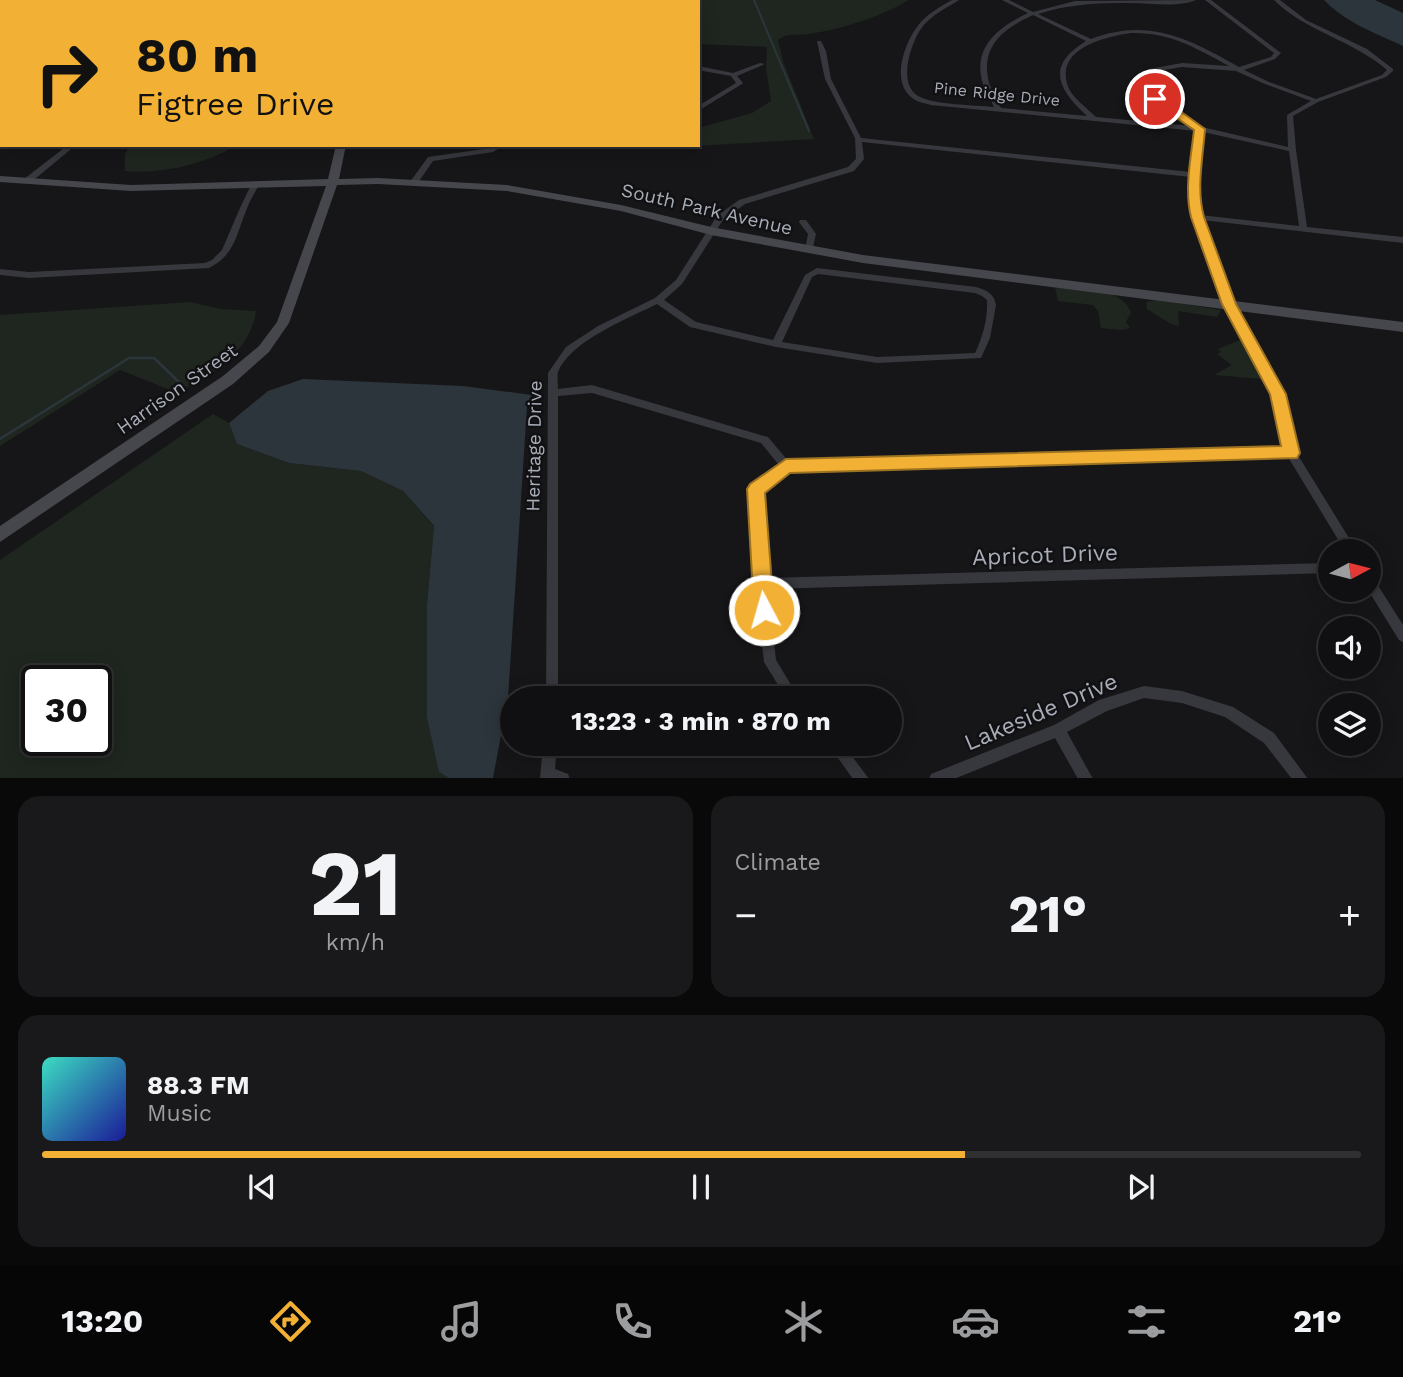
<!DOCTYPE html>
<meta charset="utf-8">
<style>
body{margin:0;font-family:"Work Sans",sans-serif;background:#19191b;color:#f1f3f6;height:100vh;display:flex;flex-direction:column;font-size:26px;white-space:nowrap}
*{box-sizing:border-box;margin:0}
p{font-size:23px;color:#9c9d9f}
.icon{flex:none;width:38px;height:38px;fill:none;stroke:currentColor;stroke-width:2;stroke-linecap:round;stroke-linejoin:round}
.map{position:relative;height:778px;overflow:hidden}
.sheet{display:flex;flex-direction:column;gap:18px;padding:18px;background:#09090a;flex:1}
.sheet>*{flex:none}
.banner{position:absolute;left:0px;top:0px;width:700px;height:147px;box-shadow:0 4px 18px #0003,0 0 0 2px #303032;background:#f2b134;color:#111;overflow:hidden}
.needle{width:46px;rotate:83deg}
.tools{position:absolute;left:1318px;top:539px;display:grid;gap:14px}
.tools a{display:grid;place-items:center;width:63px;height:63px;border-radius:50%;background:#101012;box-shadow:0 4px 18px #0003,0 0 0 2px #303032;font-size:35px}
.speed{position:absolute;left:21px;top:665px;display:flex;gap:14px;font-size:35px;font-weight:700;text-align:center}
.speed>*{display:grid;place-content:center;width:91px;height:91px;border-radius:50%;background:#101012;box-shadow:0 4px 18px #0003,0 0 0 2px #303032;line-height:1}
.speed .limit{border:4px solid #111;border-radius:10px;background:#fff;color:#111}
.pin{position:absolute;display:grid;place-items:center;width:60px;height:60px;color:#fff;margin:-30px;border:4px solid #fff;border-radius:50%;box-shadow:0 2px 7px #0007}
.me{position:absolute;width:77px;margin:-38px;rotate:354deg;stroke-linejoin:round;filter:drop-shadow(0 0 5px #0008)}
.turn{display:flex;align-items:center;gap:24px;height:147px;padding:0 21px;font-size:32px}
.turn .icon{width:91px;height:91px;stroke-width:2.5}
.turn b{display:block;font-size:49px;line-height:60px}
.big{font-size:52px;font-weight:700;line-height:1.1}
.sheet .card{flex:1;display:flex;flex-direction:column;justify-content:center;gap:10px;min-width:0;padding:0 24px;border-radius:21px;background:#19191b}
.sheet .dial{align-items:center;gap:0}
.dial b{font-size:91px;line-height:1}
.song{display:flex;align-items:center;gap:21px}
.cover{width:84px;height:84px;border-radius:10px;background:linear-gradient(135deg,hsl(170 70% 55%),hsl(240 70% 35%))}
.played{height:7px;border-radius:4px;background:linear-gradient(90deg,#f2b134 70%,#303032 70%)}
.keys{display:flex;justify-content:space-around;direction:ltr}
.heat{display:flex;justify-content:space-between;align-items:center;font-size:38px;direction:ltr}
.sheet .tiles{flex:1;display:grid;gap:18px;grid-template-columns:1fr 1fr}
.card:last-child{grid-column:span 2}
.trip{position:absolute;left:500px;top:686px;width:402px;height:70px;border-radius:35px;background:#101012;box-shadow:0 4px 18px #0003,0 0 0 2px #303032;font-weight:700;line-height:70px;text-align:center}
.tab-bar{display:flex;height:112px;justify-content:space-around;align-items:center;background:#060607;color:#9c9d9f}
.tab-bar .icon{width:49px;height:49px}
.tab-bar .current{color:#f2b134}
.tab-bar b{font-size:32px;color:#f1f3f6}
.map>svg:first-child{display:block}
.green{fill:#1e261f;fill-rule:evenodd}
.water{fill:#2c353c}
.lines{fill:none;stroke-linecap:round;stroke-linejoin:round}
.stream-far1{stroke:#2c353c;stroke-width:2}
.stream{stroke:#2c353c;stroke-width:2.5}
.street{fill:#37383d;fill-rule:evenodd}
.secondary{fill:#45474d;fill-rule:evenodd}
.route{fill:#f2b134;stroke:#9d7322;stroke-width:2}
.labels{text-anchor:middle;dominant-baseline:central;stroke-width:5;stroke-linejoin:round;paint-order:stroke}
.far-street-label{font-size:16px;fill:#a8adb8;stroke:#111113}
.street-label{font-size:19px;fill:#a8adb8;stroke:#111113}
.near-street-label{font-size:23px;fill:#a8adb8;stroke:#111113}
</style>
<div class="map">
<svg width="1403" height="779" viewBox="0 0 1403 779">
<rect width="100%" height="100%" fill="#161618"/>
<g class="green">
<path d="M379,0H909C880,17 843,29 809,34C797,36 788,32 778,40L783,61L814,139L677,147L698,145V128L752,113L771,101L766,68L767,47L698,44V2Z"/>
<path d="M130,145H237C203,165 164,174 125,171V154Z"/>
<path d="M1055,287C1079,290 1120,286 1131,312L1126,322L1130,328L1122,330L1101,328L1098,311L1093,305L1058,301Z"/>
<polygon points="1157,300 1221,310 1217,317 1178,311 1179,326 1171,324 1147,309 1146,302"/>
<path d="M190,302L221,309L256,311C251,351 209,379 175,392L120,370L0,446V315Z"/>
<polygon points="1240,340 1262,379 1214,375 1232,365 1217,354 1221,352 1218,349"/>
<path d="M213,414L229,423L237,444L289,463L361,471L403,491L434,527L427,604L439,772L449,778H0V560ZM37,681H96V740H37Z"/>
</g>
<g class="water">
<path d="M1324,0H1375L1403,13V46C1375,33 1345,22 1324,0Z"/>
<polygon points="303,379 463,386 532,395 527,407 508,698 493,778 449,778 439,772 427,717 427,604 434,526 403,491 361,471 289,463 237,444 229,423 268,391"/>
</g>
<g class="lines">
<polyline class="stream-far1" points="754,0 809,131"/>
<polyline class="stream" points="0,439 129,358 154,358 183,386"/>
<g class="street">
<path d="M952,0H959C947,8 933,14 923,26C911,41 897,84 918,96C934,105 975,105 994,107C991,100 987,94 984,87C970,49 998,27 1028,13L1002,0H1009L1033,12L1075,1L1196,0C1177,8 1151,3 1130,3C1098,3 1068,4 1038,14L1091,39C1149,17 1189,39 1239,67L1271,57L1274,53L1205,0H1211L1281,53L1275,59L1244,70L1269,82L1316,99L1382,75L1387,70C1353,40 1306,32 1274,0H1280L1306,20L1367,49L1393,69V71L1386,77L1318,102L1293,116L1296,150L1307,227L1403,237V243L1202,220L1233,304L1283,394L1296,452L1357,551H1345L1288,457L788,470L761,491L767,578L1330,563V573L768,589L776,660L799,698H786L764,662L755,584L751,489L752,486L779,465L761,443L592,393L558,396V698H546L548,373L566,347L598,326L655,298L676,280L717,216L739,200L848,167L856,159L855,138L825,79L817,41H821L826,51L831,79L861,138L1191,172L1196,131L931,105C924,103 916,102 911,97C890,80 906,38 921,22C929,13 941,6 952,0ZM1033,15L1086,41C1045,66 1058,89 1087,116L1001,108C997,100 992,91 989,83C980,46 1003,29 1033,15ZM1131,33C1170,32 1196,48 1229,66L1182,63L1149,69L1140,78L1141,88L1192,126L1096,117C1087,108 1075,100 1069,89C1052,49 1104,37 1131,33ZM1182,67L1236,71L1265,84L1311,101L1287,115L1288,147L1202,127L1146,86V78L1153,72ZM1203,132L1289,151L1299,226L1200,215L1198,184ZM862,142L1191,177L1190,195L1193,217L1225,304L1273,394L1285,449L789,462L768,437L764,436L592,385L558,389C558,384 557,377 558,372C570,341 629,318 657,304L690,327L776,347L877,363L981,358L990,338L996,305C994,293 986,290 976,287L817,268L805,275L773,340L696,322L664,300L682,284L723,220L745,204L854,171L864,159ZM818,274L975,293L982,296L987,300C988,317 983,336 976,351L975,353L877,357L782,342L812,277Z"/>
<polygon points="2,30 2,35 0,36 0,31"/>
<polygon points="760,63 765,64 737,76 743,83 742,84 698,111 698,106 736,83 731,76 698,70 698,66 733,73"/>
<rect x="0" y="117" width="2" height="6"/>
<rect x="0" y="129" width="2" height="4"/>
<polygon points="68,145 76,145 30,183 24,183 24,179"/>
<polygon points="496,145 504,145 493,152 433,161 417,184 411,184 410,182 428,157 491,148"/>
<path d="M252,183H255L259,185C254,194 249,202 246,211C236,235 235,255 209,268L29,278L0,275V269L29,272L205,263L212,260L222,250L240,208Z"/>
<polygon points="800,220 806,220 816,234 812,252 809,253 805,250 808,234 799,222"/>
<polygon points="1368,575 1372,576 1403,625 1403,642 1399,640 1368,590"/>
<polygon points="1144,686 1182,691 1233,707 1274,733 1308,779 1292,779 1264,743 1225,717 1182,703 1144,698 1107,711 1067,732 1093,779 1078,779 1055,738 954,779 929,779 931,774 1054,725 1099,700"/>
<polygon points="543,744 557,744 555,769 568,774 570,779 540,779"/>
<polygon points="828,744 843,744 869,779 853,779"/>
</g>
<g class="secondary">
<polygon points="359,0 369,0 371,2 360,2"/>
<polygon points="336,145 346,145 339,179 378,178 507,185 621,205 711,227 863,255 1403,322 1403,332 863,263 711,235 621,211 507,191 378,184 337,185 289,323 269,352 233,384 0,542 0,526 223,376 259,346 277,322 326,186 131,191 0,182 0,176 131,185 328,179"/>
</g>
</g>
<path class="route" d="M1152,96H1159L1205,129C1203,157 1196,189 1204,217L1236,304L1286,394L1300,453L1297,458L790,473L765,493L774,610L771,617L764,619L757,617L754,610L747,489L750,484L786,459L1281,446L1270,394L1222,304L1191,217C1184,189 1191,158 1194,130L1152,101Z"/>
<g class="labels">
<g class="far-street-label">
<text transform="translate(997 94) rotate(6)">Pine Ridge Drive</text>
</g>
<g class="street-label">
<text transform="translate(707 209) rotate(13)">South Park Avenue</text>
<text transform="translate(177 389) rotate(-35)">Harrison Street</text>
<text transform="translate(534 446) rotate(-89)">Heritage Drive</text>
</g>
<g class="near-street-label">
<text transform="translate(1045 555) rotate(-2)">Apricot Drive</text>
<text transform="translate(1041 712) rotate(-23)">Lakeside Drive</text>
</g>
</g>
</svg>
<div class="tools">
<a><svg class="needle" viewBox="-14 -14 28 28"><path d="M0-13l5 13h-10z" fill="#e53935"/><path d="M0 13l5-13h-10z" fill="#9c9d9f"/></svg></a>
<a><svg class="icon" aria-label="sound" viewBox="0 0 24 24"><path d="M4 9h4l5-4v14l-5-4H4zM17 9q2 3 0 6"/></svg></a>
<a><svg class="icon" aria-label="layers" viewBox="0 0 24 24"><path d="M12 4l9 5-9 5-9-5zM3 14l9 5 9-5"/></svg></a>
</div>
<div class="speed"><div class="limit">30</div></div>
<div class="pin" style="left:1155px;top:99px;background:#d93025"><svg class="icon" aria-label="arrive" viewBox="0 0 24 24"><path d="M6 21V4h12l-3 4 3 4H6"/></svg></div>
<svg class="me" style="left:764px;top:610px" viewBox="-20 -20 40 40"><circle r="17" fill="#f2b134" stroke="#fff" stroke-width="3"/><path d="M0-11L8 9 0 5-8 9z" fill="#fff"/></svg>
<div class="trip">13:23 · 3 min · 870 m</div>
<div class="banner">
<div class="turn"><svg class="icon" aria-label="right" viewBox="0 0 24 24"><path d="M7 20v-9h11M14 6l5 5-5 5"/></svg><div><b>80 m</b>Figtree Drive</div></div>
</div>
</div>
<section class="sheet">
<div class="tiles">
<div class="card dial"><b>21</b><p>km/h</p></div>
<div class="card"><p>Climate</p>
<div class="heat"><a>−</a><b class="big">21°</b><a>+</a></div>
</div>
<div class="card">
<div class="song"><i class="cover"></i><div><b>88.3 FM</b><p>Music</p></div></div>
<div class="played"></div>
<div class="keys"><svg class="icon" aria-label="previous" viewBox="0 0 24 24"><path d="M18 5L8 12l10 7zM5 5v14"/></svg><svg class="icon" aria-label="pause" viewBox="0 0 24 24"><path d="M8 5v14M16 5v14"/></svg><svg class="icon" aria-label="next" viewBox="0 0 24 24"><path d="M6 5l10 7-10 7zM19 5v14"/></svg></div>
</div>
</div>
</section>
<nav class="tab-bar">
<b>13:20</b>
<svg class="icon current" aria-label="directions" viewBox="0 0 24 24"><path d="M12 3l9 9-9 9-9-9zM9 14v-3h6M13 9l2 2-2 2"/></svg>
<svg class="icon" aria-label="music" viewBox="0 0 24 24"><path d="M9 18V5l10-2v13"/><circle cx="6" cy="18" r="3"/><circle cx="16" cy="16" r="3"/></svg>
<svg class="icon" aria-label="phone" viewBox="0 0 24 24"><path d="M5 4h4l2 5-3 2q2 4 5 5l2-3 5 2v4C11 20 4 13 5 4z"/></svg>
<svg class="icon" aria-label="climate" viewBox="0 0 24 24"><path d="M12 3v18M4 7l16 10M4 17L20 7"/></svg>
<svg class="icon" aria-label="car" viewBox="0 0 24 24"><path d="M5 17H2v-5l4-1 3-4h7l3 4 3 1v5h-3M9 17h6M6 11h13"/><circle cx="7" cy="17" r="2"/><circle cx="17" cy="17" r="2"/></svg>
<svg class="icon" aria-label="filters" viewBox="0 0 24 24"><path d="M4 7h16M4 17h16"/><circle cx="9" cy="7" r="2"/><circle cx="15" cy="17" r="2"/></svg>
<b>21°</b>
</nav>
